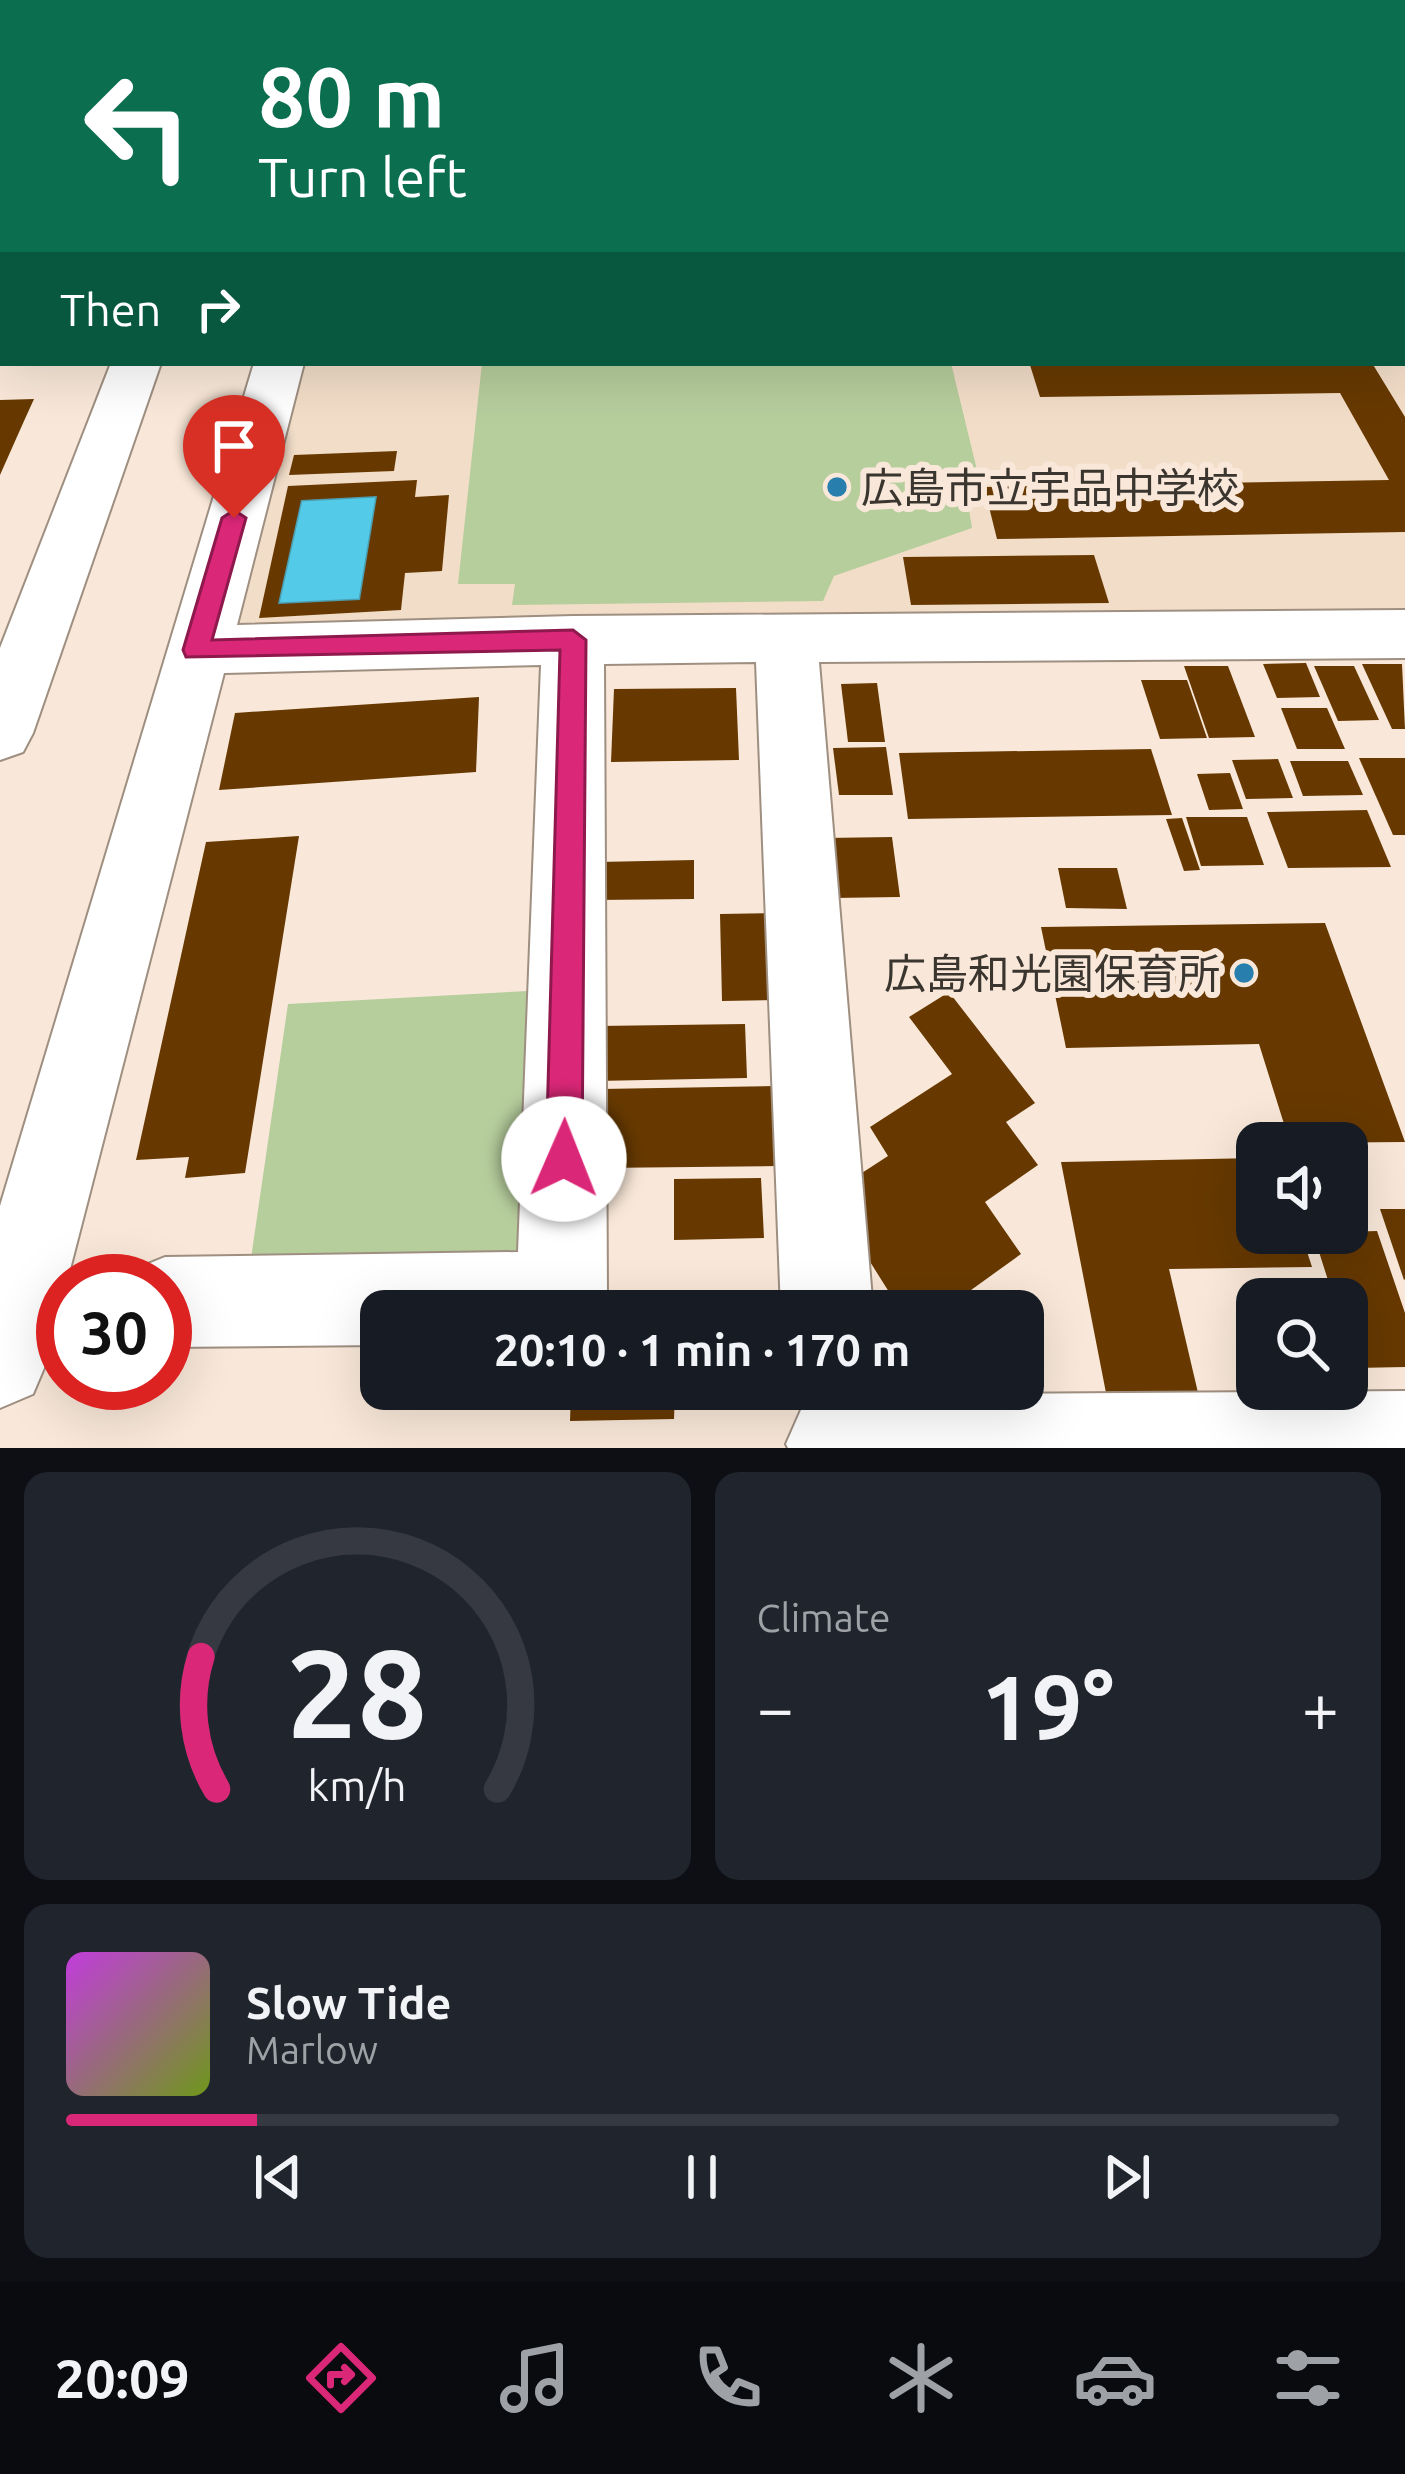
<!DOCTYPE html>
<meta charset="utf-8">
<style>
body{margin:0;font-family:Ubuntu,"Noto Sans JP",sans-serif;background:#20242c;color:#f1f3f6;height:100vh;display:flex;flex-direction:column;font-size:45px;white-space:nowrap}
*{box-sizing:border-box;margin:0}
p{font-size:39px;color:#9ea1a6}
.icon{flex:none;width:66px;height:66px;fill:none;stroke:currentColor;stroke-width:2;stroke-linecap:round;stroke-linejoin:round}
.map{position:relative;height:1448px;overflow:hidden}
.panel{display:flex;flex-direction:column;gap:24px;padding:24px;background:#0d0f14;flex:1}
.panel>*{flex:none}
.guide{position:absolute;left:0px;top:0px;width:1407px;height:366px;box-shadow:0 12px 48px #0002;background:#0b6e4f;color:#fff;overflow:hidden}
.controls{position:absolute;left:1236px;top:1122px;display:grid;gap:24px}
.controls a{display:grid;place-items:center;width:132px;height:132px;border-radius:24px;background:#171b24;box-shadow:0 12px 48px #0002;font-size:60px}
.speed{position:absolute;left:36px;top:1254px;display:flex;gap:24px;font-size:60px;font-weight:700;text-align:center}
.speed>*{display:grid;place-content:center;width:156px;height:156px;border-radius:50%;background:#171b24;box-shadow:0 12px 48px #0002;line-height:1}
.speed .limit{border:18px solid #d22;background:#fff;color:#111}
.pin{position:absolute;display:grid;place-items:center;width:102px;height:102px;color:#fff;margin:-123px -51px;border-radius:50% 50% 50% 0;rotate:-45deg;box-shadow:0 0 12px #0007}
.pin .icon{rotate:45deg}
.me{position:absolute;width:132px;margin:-66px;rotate:1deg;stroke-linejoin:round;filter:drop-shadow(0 0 9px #0008)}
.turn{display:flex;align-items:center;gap:42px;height:252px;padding:0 60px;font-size:54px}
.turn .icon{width:156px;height:156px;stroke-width:2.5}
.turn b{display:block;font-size:84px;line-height:102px}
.then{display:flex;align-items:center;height:114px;padding:0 60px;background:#0003;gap:24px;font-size:45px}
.big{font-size:90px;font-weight:700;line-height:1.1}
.panel .tile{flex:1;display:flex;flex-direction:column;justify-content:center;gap:18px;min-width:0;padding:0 42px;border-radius:24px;background:#20242c}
.panel .dial{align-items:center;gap:0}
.dial svg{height:312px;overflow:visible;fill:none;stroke:#363941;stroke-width:7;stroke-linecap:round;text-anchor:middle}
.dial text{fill:#f1f3f6;stroke:none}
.song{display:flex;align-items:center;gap:36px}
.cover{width:144px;height:144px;border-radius:18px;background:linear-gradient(135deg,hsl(290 70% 55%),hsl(80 70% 35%))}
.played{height:12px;border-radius:6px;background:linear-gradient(90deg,#db2777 15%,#363941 15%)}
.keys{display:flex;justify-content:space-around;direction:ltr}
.heat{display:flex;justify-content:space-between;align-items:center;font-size:66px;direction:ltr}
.panel .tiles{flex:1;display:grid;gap:24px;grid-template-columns:1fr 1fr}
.tile:last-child{grid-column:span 2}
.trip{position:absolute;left:360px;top:1290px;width:684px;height:120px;border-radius:24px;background:#171b24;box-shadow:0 12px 48px #0002;font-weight:700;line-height:120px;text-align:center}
.dock{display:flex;height:192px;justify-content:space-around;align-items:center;background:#090b0e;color:#9ea1a6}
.dock .icon{width:84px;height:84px}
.dock .on{color:#db2777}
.dock b{font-size:54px;color:#f1f3f6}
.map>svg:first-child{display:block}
.built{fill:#f2ddc8}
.green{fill:#b6cd9c}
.water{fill:#53cae7;stroke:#4c9db0;stroke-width:3}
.building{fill:#673900;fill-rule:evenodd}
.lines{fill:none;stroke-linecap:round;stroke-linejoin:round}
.minor-casing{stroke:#9e8f81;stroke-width:4}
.minor{fill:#fff;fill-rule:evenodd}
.minor-bridge-casing{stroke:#9e8f81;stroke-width:42;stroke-linecap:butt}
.minor-bridge{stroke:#fff;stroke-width:39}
.route{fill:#db2777;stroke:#8e194d;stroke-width:3}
.poi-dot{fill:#287fae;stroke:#f9e8d9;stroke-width:4.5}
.labels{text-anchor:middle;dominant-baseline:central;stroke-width:12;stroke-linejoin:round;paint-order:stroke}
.poi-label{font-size:42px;fill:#3b352f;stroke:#f9e8d9;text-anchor:start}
</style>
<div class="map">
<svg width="1405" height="1448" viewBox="0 0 1405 1448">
<rect width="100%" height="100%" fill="#f9e8d9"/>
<polygon class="built" points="371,0 1405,0 1405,611 233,629 300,363 1404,363 1404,3"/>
<g class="green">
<polygon points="482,363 951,363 977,470 964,479 972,528 834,576 823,601 512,605 515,584 458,584"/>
<polygon points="547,990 539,1239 515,1270 248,1279 288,1004"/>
</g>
<polygon class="water" points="377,496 360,600 278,604 301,500"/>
<g class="building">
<polygon points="1372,363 1405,417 1405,532 997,539 984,487 1389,480 1340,393 1040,397 1030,365"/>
<polygon points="34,399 24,421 0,475 0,400"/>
<polygon points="397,451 394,471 289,475 294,455"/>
<path d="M417,480L415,497L449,495L442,571L405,573L401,610L259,618L288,486ZM377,496L360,600L278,604L301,500Z"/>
<polygon points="1094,555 1109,603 911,605 903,557"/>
<polygon points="1306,663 1320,697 1277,698 1263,664"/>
<polygon points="1362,664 1402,664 1405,729 1392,729"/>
<polygon points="1184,666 1228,666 1255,737 1209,738"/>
<polygon points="1314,666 1354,666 1379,720 1338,721"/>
<polygon points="1141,680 1187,680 1207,738 1160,739"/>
<polygon points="877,683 885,742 848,742 841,684"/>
<polygon points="736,688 739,760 611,762 614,689"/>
<polygon points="479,697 476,772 219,790 235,713"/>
<polygon points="1281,708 1327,708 1345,749 1297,749"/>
<polygon points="886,747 893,795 839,795 833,748"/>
<polygon points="1151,749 1172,815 908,819 899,753"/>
<polygon points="1359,758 1405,758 1405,835 1393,835"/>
<polygon points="1278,759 1293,798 1246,799 1232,760"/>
<polygon points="1290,761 1348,761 1363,795 1303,796"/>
<polygon points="1230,773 1243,809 1209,810 1197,774"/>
<polygon points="1367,810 1391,867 1288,868 1267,812"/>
<polygon points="1186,817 1247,817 1264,865 1201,866"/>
<polygon points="1182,818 1200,870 1184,871 1166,819"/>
<polygon points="299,836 245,1173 185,1178 189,1157 136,1160 206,842"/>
<polygon points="892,837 900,897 832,898 826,838"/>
<polygon points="694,860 694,899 596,900 598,862"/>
<polygon points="1058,868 1117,868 1127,909 1066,908"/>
<polygon points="779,913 784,1000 722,1001 720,914"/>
<polygon points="1325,923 1405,1142 1290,1143 1259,1044 1066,1048 1041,927"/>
<polygon points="949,992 1035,1103 1006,1122 1038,1165 985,1202 1021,1254 942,1311 901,1311 828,1195 888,1156 870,1127 952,1074 909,1017"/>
<polygon points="745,1024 747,1078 596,1081 598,1026"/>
<polygon points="774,1086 779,1166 598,1168 601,1089"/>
<polygon points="1257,1158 1257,1233 1301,1233 1312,1267 1169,1269 1199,1397 1107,1398 1061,1162"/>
<polygon points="761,1178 764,1238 674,1240 674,1179"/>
<polygon points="1380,1209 1405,1209 1405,1279 1404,1280"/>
<polygon points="1377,1231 1405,1313 1405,1367 1355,1368 1347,1341 1347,1299 1334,1299 1313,1233"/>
<polygon points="1309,1279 1315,1299 1257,1299 1256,1309 1248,1281"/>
<polygon points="571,1389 675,1389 674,1419 570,1421"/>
</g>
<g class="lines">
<g class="minor-casing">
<g id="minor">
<polygon points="0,0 16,0 18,3 3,3 0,17"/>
<polygon points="860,0 894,0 895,3 861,3"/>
<rect x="1404" y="107" width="1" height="24"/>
<rect x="0" y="248" width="3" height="28"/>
<rect x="1404" y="267" width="1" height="28"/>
<polygon points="111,363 161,363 33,733 23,752 0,760 0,648"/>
<polygon points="254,363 304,363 237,625 573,616 1405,610 1405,658 819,662 873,1311 781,1311 756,662 604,664 607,1297 602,1311 381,1311 381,1345 165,1347 165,1281 128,1281 133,1270 165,1257 518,1252 541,665 224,673 67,1281 63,1281 47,1361 33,1394 0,1408 0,1206"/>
<polygon points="1405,1391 1405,1448 788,1448 786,1444 801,1410 835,1395"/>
</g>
</g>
<use href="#minor" class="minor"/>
<g class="minor-bridge-casing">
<polyline id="minor-bridge" points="89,3 179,0"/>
</g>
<use href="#minor-bridge" class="minor-bridge"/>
</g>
<polygon class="route" points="234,510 246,518 212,640 573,630 586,640 582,1159 576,1171 564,1176 552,1171 546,1159 560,650 186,657 183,650 222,518"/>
<g class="poi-dot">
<circle cx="837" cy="487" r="12"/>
<circle cx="1244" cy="973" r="12"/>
</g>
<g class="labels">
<g class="poi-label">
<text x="861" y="487">広島市立宇品中学校</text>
<text x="1220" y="973" text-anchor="end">広島和光園保育所</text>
</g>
</g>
</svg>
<div class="controls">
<a><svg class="icon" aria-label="sound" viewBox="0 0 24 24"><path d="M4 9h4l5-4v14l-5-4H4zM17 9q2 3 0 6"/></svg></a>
<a><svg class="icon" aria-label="search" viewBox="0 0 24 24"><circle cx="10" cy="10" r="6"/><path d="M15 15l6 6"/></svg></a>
</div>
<div class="speed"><div class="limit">30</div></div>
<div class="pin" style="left:234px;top:518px;background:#d93025"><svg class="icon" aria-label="arrive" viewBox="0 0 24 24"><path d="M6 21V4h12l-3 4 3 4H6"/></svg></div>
<svg class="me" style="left:564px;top:1159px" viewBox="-20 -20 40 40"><circle r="19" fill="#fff"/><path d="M0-13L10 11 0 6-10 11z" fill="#db2777"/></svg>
<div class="trip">20:10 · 1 min · 170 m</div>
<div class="guide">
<div class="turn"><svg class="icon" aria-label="left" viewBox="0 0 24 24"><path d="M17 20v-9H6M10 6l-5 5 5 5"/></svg><div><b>80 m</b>Turn left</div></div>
<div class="then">Then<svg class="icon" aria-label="right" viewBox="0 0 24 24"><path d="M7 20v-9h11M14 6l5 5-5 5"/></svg></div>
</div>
</div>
<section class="panel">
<div class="tiles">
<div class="tile dial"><svg viewBox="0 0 100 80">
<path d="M14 69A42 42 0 1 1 86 69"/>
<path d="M14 69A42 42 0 0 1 10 35" stroke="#db2777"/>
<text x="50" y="56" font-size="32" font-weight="700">28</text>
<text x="50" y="72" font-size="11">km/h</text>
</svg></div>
<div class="tile"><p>Climate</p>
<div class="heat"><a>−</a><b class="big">19°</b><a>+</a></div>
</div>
<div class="tile">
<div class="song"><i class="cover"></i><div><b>Slow Tide</b><p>Marlow</p></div></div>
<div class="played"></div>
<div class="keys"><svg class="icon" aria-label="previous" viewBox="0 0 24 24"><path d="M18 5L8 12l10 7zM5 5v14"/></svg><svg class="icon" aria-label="pause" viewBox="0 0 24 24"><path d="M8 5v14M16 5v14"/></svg><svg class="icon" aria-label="next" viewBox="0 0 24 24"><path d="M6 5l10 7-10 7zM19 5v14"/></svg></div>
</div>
</div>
</section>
<nav class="dock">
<b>20:09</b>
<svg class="icon on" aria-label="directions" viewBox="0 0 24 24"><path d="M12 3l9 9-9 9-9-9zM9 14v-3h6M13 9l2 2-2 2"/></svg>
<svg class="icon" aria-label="music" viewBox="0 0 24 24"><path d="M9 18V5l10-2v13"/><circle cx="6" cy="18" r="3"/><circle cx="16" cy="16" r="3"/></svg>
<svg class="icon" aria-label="phone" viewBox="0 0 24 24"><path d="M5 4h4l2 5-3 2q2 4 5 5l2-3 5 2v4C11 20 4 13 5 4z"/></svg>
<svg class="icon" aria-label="climate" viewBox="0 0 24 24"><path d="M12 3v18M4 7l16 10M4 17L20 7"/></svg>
<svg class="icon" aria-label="car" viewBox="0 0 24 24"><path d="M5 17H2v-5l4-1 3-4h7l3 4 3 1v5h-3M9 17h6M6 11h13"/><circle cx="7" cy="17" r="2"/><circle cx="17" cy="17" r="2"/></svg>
<svg class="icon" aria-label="filters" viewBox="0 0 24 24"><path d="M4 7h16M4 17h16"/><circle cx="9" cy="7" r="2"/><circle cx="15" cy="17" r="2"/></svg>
</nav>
